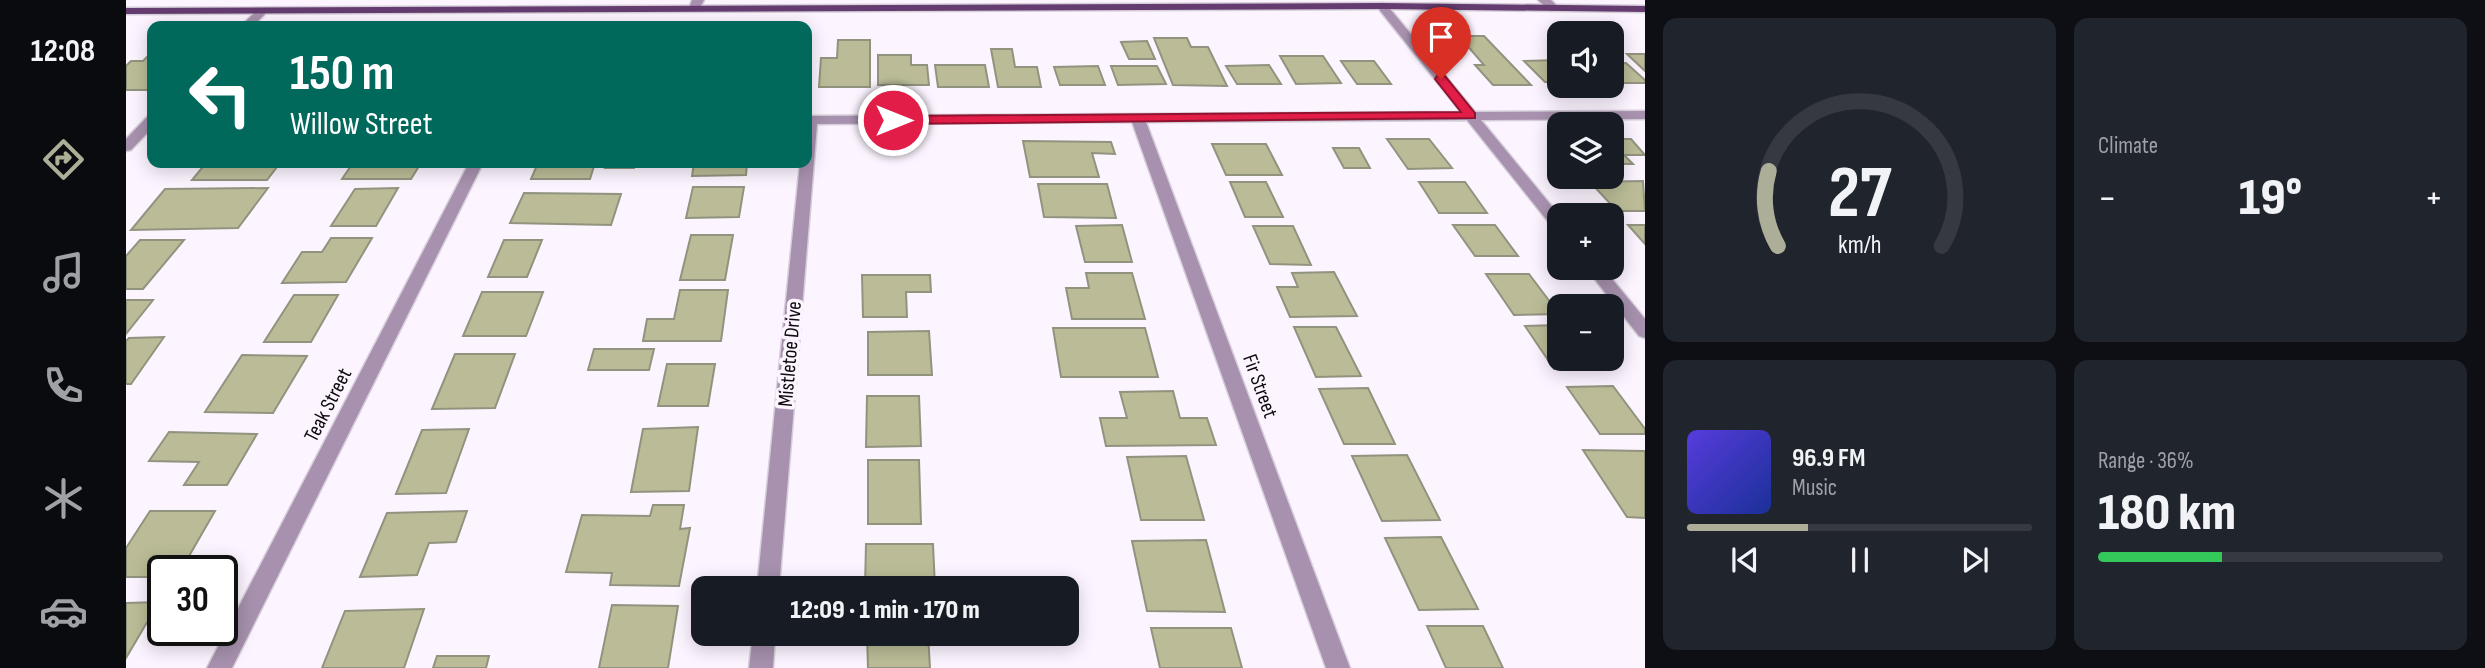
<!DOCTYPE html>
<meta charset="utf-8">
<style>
body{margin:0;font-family:"Sofia Sans Condensed",sans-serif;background:#20242c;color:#f1f3f6;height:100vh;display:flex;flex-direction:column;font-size:26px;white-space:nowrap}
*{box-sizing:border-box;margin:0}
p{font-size:23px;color:#9ea1a6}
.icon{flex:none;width:38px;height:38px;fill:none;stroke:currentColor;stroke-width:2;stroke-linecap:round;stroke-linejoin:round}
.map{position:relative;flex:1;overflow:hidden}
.panel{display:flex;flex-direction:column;gap:18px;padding:18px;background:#0d0f14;width:840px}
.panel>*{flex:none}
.guide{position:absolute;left:21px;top:21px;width:665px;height:147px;border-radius:14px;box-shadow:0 4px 18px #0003;background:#00695c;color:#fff;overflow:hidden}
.buttons{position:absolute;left:1421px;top:21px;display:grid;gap:14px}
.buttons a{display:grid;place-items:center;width:77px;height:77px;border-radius:14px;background:#171b24;box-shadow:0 4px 18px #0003;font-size:35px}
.speed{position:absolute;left:21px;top:555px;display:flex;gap:14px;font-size:35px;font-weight:700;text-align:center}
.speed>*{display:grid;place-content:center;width:91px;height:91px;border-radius:50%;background:#171b24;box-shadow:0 4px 18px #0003;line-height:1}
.speed .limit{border:4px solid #111;border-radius:10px;background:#fff;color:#111}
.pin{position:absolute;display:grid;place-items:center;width:60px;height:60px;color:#fff;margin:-72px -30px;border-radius:50% 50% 50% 0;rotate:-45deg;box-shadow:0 0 7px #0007}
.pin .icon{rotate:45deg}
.me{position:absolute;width:77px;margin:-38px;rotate:90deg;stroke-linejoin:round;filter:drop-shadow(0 0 5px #0008)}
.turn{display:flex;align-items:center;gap:24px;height:147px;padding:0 28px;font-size:32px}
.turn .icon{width:91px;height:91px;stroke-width:2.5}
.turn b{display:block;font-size:49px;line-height:60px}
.big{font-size:52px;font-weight:800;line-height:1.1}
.panel .card{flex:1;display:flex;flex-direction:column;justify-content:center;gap:10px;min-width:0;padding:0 24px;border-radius:14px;background:#20242c}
.panel .dial{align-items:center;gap:0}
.dial svg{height:182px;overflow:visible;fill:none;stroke:#363941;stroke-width:7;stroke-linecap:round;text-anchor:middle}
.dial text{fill:#f1f3f6;stroke:none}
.song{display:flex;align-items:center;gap:21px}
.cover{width:84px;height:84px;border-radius:10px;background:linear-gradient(135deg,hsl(250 70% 55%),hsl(230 70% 35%))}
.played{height:7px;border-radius:4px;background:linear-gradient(90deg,#adae98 35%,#363941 35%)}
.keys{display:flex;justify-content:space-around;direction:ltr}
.heat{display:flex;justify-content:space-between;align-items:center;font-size:38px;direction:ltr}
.charge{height:10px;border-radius:5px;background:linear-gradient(90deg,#34c759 36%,#363941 0)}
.panel .tiles{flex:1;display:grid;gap:18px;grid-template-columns:repeat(2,1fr)}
.trip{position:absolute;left:565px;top:576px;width:388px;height:70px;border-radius:14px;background:#171b24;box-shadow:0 4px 18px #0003;font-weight:800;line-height:70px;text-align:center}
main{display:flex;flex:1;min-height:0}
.tabs{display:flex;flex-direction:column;width:126px;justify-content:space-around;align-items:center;background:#090b0e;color:#9ea1a6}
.tabs .icon{width:49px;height:49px}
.tabs .current{color:#adae98}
.tabs b{font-size:32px;color:#f1f3f6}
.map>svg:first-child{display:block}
.building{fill:#bbbc97;stroke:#92937f;stroke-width:2}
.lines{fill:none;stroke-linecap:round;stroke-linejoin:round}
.minor-casing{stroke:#d6cfd9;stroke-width:3}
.major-casing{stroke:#d6cfd9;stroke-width:3}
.minor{fill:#a791ae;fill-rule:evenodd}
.major{fill:#643c6f;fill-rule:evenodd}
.route{fill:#e11d48;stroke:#92132f;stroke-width:2}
.labels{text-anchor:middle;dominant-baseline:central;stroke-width:7;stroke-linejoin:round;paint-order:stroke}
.street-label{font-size:21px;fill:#0e0a0f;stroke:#fcf4ff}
</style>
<main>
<nav class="tabs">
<b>12:08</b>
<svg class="icon current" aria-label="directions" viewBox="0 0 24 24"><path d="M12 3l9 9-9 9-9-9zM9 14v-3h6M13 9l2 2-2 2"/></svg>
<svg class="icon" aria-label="music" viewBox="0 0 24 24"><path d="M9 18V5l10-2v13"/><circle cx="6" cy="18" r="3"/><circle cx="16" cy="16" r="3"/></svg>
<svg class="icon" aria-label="phone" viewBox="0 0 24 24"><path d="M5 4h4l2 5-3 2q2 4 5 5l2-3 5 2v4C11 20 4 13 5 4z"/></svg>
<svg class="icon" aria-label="climate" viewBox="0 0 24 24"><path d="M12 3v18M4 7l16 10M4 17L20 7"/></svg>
<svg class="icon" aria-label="car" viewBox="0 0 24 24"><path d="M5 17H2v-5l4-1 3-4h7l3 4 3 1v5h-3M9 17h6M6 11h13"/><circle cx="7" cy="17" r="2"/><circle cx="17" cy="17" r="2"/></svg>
</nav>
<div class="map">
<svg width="1519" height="668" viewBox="0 0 1519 668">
<rect width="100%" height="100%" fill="#fcf4ff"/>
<g class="building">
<polygon points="1333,36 1358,36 1405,85 1367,85 1349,65 1358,65"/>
<polygon points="1028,38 1061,38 1065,47 1082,47 1101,86 1047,85"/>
<polygon points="712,40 744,40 744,87 693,87 695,58 711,58"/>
<polygon points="1021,41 1029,59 1003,59 995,42"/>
<polygon points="865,49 886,49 889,67 911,67 915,87 872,87"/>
<polygon points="26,52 26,90 0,90 0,66 5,61 17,61"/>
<polygon points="1501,54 1519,54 1519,71"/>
<polygon points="752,55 785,55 785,65 801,65 803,85 752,85"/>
<polygon points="1154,56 1197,56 1215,83 1170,84"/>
<polygon points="1433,60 1433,82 1419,82 1398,61"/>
<polygon points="1215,61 1248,61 1265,84 1231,84"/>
<polygon points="1500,63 1519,80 1519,83 1486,83 1486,64"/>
<polygon points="809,65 859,65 863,87 812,87"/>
<polygon points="1143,65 1155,84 1111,84 1100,66"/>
<polygon points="972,66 979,85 934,85 928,67"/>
<polygon points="985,66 1031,66 1040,84 992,85"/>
<polygon points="1261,139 1303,139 1326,168 1282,169"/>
<polygon points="1486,139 1505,139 1519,155 1498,155 1507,164 1486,164"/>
<polygon points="897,141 985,142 989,154 966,153 973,177 904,177"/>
<polygon points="1086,144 1140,144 1156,175 1100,175"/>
<polygon points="1207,148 1233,148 1244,168 1218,168"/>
<polygon points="80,163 154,163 141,180 66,180"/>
<polygon points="227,163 295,163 285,179 216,179"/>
<polygon points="412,163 469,163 464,179 405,179"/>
<polygon points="481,163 509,163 508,168 479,168"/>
<polygon points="568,163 621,163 620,175 566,176"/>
<polygon points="1517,181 1519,211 1491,211 1464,182"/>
<polygon points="1104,182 1140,182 1157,217 1119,217"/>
<polygon points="1293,182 1339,182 1361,213 1313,213"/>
<polygon points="912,184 981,184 990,218 918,217"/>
<polygon points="567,187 618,187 613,217 560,218"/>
<polygon points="142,188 112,228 5,230 39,189"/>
<polygon points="272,188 250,226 205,226 229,189"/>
<polygon points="398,193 495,194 485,225 384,223"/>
<polygon points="996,225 1006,262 959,262 950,226"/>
<polygon points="1327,225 1369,225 1392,256 1349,256"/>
<polygon points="1502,225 1519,225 1519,244"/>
<polygon points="1127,226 1167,226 1185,265 1144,264"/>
<polygon points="565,235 607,235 599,280 554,280"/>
<polygon points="205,238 246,238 220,282 156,283 176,252 196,252"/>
<polygon points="14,240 58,240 17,289 0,289 0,256"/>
<polygon points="378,240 416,240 401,277 362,277"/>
<polygon points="1208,272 1231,316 1164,317 1151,287 1172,287 1166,273"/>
<polygon points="960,273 1006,273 1019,319 946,319 940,288 963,288"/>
<polygon points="1360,274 1403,274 1433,314 1388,315"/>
<polygon points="736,275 804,275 805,292 780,292 781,317 737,317"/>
<polygon points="554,290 602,290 595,341 517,341 521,319 548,319"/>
<polygon points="356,292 417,292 400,336 337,336"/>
<polygon points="168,295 212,295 185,342 138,342"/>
<polygon points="0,300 27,300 0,334"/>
<polygon points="1433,325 1433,359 1469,359 1476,368 1428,369 1399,326"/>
<polygon points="1168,327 1210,327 1235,376 1190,377"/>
<polygon points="927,328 1019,328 1032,377 935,377"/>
<polygon points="803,331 806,375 742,375 742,332"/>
<polygon points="38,337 5,384 0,384 0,341 3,338"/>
<polygon points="468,349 528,349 523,370 462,370"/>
<polygon points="329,354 389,354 369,408 306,409"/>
<polygon points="116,355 181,356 147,413 79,412"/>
<polygon points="541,364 589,364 582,406 532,406"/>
<polygon points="1487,386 1519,429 1519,434 1474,434 1441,387"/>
<polygon points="1242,388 1269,444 1218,444 1193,389"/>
<polygon points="1047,391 1054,418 1081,418 1090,445 980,446 974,418 1001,418 994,392"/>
<polygon points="741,396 793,396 795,446 740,447"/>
<polygon points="572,427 563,491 505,492 517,429"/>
<polygon points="343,429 320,493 270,494 296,430"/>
<polygon points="43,432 131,434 101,485 58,485 73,462 23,461"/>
<polygon points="1457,450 1519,451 1519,518 1501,517"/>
<polygon points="1281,455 1314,520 1256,521 1226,456"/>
<polygon points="1060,456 1078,520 1015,520 1001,457"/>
<polygon points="742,460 793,460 795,524 742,524"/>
<polygon points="527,505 558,505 554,529 564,528 553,586 484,585 486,573 440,572 456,515 524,516"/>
<polygon points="24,511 89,511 55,570 37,570 37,577 0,577 0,548"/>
<polygon points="341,511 330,542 303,543 291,575 234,577 261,513"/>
<polygon points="1315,537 1352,609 1293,610 1259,538"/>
<polygon points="1080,540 1099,612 1021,611 1006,541"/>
<polygon points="740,544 807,544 809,588 739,588"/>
<polygon points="33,602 0,658 0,603"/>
<polygon points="486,605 552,606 542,668 473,668"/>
<polygon points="298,609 278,668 196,668 219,611"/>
<polygon points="1301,626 1357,626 1377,668 1320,668"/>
<polygon points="1025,628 1105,628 1116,668 1034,668"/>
<polygon points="741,634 802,634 804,668 742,668"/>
<polygon points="311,656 363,656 360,668 307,668"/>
</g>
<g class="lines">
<g class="minor-casing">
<g id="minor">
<polygon points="566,0 578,0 573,10 563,8"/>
<polygon points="1412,0 1425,0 1434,9 1424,11"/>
<polygon points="1256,3 1260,4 1349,112 1519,111 1519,119 1355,120 1433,215 1433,230 1428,229 1341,120 1020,122 1224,668 1200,668 1006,122 691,124 653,588 631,588 674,163 681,163 681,116 1335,112 1252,8 1252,4"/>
<polygon points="133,8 143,10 127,26 115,26"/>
<polygon points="26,116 26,128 5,150 0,151 0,139 21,117"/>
<polygon points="343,163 357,163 106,668 81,668"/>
<polygon points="1460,268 1477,268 1519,319 1519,338 1513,336"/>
<polygon points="627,634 649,634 647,668 623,668"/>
</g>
</g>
<g class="major-casing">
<polygon id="major" points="1256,3 1519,6 1519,12 1256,9 0,14 0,8"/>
</g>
<use href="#minor" class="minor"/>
<use href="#major" class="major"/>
</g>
<polygon class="route" points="1311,76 1319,76 1349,113 1349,118 767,124 761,120 767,116 1335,112 1309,79"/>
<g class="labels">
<g class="street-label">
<text transform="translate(664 354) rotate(-85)">Mistletoe Drive</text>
<text transform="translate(1134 386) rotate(70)">Fir Street</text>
<text transform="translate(202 405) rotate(-63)">Teak Street</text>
</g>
</g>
</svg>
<div class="buttons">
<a><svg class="icon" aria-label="sound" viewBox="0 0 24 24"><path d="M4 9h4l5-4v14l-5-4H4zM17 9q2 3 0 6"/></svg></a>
<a><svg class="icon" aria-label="layers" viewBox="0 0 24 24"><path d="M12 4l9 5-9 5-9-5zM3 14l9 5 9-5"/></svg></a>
<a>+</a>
<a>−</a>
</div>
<div class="speed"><div class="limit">30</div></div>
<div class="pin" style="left:1315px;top:79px;background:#d93025"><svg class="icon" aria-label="arrive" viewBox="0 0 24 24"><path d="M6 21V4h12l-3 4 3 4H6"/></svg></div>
<svg class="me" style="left:767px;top:120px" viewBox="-20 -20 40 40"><circle r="17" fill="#e11d48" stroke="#fff" stroke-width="3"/><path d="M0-11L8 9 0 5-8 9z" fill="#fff"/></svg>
<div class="trip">12:09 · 1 min · 170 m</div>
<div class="guide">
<div class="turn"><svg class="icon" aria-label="left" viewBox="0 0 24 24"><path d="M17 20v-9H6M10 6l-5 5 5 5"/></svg><div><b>150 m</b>Willow Street</div></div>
</div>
</div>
<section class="panel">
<div class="tiles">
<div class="card dial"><svg viewBox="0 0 100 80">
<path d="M14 69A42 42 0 1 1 86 69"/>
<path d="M14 69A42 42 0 0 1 10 36" stroke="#adae98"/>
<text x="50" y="56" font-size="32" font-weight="700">27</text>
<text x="50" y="72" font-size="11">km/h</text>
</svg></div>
<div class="card"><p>Climate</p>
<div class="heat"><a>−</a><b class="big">19°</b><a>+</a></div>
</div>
<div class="card">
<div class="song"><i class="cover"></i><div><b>96.9 FM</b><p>Music</p></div></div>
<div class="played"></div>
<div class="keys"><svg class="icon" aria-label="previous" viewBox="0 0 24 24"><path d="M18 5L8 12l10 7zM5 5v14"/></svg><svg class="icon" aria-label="pause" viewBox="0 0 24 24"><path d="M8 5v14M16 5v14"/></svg><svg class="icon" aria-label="next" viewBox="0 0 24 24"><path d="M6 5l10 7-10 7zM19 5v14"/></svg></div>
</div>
<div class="card"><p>Range · 36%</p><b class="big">180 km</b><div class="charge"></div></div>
</div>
</section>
</main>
